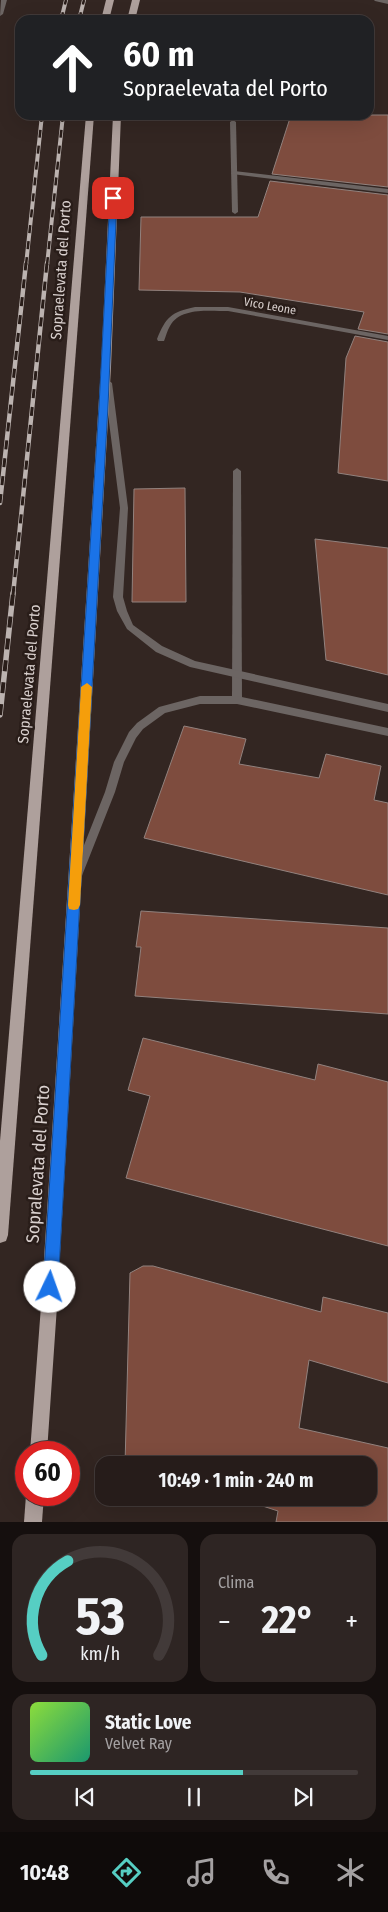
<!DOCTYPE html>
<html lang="it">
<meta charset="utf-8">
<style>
body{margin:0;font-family:"Fira Sans Condensed",sans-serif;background:#2e2523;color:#f1f3f6;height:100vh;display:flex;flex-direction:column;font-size:19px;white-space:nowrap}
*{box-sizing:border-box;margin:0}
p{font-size:16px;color:#a4a1a2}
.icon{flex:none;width:28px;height:28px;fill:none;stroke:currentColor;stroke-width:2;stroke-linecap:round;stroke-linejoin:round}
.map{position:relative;height:1522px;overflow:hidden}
.side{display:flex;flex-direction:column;gap:12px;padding:12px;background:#150f0e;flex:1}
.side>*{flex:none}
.guide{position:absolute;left:15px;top:15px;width:359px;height:105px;border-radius:15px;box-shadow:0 5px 20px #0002,0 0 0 1px #423a39;background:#202124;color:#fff;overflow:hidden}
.speed{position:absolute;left:15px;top:1441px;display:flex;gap:10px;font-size:25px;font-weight:700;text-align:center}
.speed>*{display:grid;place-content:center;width:65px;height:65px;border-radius:50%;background:#261c1a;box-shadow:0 5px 20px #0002,0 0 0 1px #423a39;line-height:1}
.speed .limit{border:8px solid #d22;background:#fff;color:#111}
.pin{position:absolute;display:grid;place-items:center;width:42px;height:42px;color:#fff;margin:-21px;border-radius:10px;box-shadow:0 2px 8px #0006}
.me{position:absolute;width:55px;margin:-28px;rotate:3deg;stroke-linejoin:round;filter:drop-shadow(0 0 4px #0008)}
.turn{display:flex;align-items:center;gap:18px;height:105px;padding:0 25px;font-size:22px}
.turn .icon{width:65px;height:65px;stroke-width:2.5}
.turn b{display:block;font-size:35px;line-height:42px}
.big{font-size:38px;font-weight:700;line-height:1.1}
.side .widget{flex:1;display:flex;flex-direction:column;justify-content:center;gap:8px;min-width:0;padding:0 18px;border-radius:15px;background:#2e2523}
.side .dial{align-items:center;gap:0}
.dial svg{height:130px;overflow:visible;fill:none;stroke:#423a39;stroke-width:7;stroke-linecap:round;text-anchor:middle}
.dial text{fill:#f1f3f6;stroke:none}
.song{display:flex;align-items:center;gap:15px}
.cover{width:60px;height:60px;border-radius:8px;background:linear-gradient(135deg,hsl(90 70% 55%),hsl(160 70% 35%))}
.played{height:5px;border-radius:2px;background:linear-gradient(90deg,#56cec3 65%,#423a39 65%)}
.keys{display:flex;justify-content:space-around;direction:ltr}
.heat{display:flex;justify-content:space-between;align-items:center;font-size:28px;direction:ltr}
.side .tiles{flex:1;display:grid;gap:12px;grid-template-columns:1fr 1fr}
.widget:last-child{grid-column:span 2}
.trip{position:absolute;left:95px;top:1456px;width:282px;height:50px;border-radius:15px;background:#261c1a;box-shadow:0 5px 20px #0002,0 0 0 1px #423a39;font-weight:700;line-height:50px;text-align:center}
.tab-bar{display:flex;height:80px;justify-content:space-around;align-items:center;background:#0f0b0a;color:#a4a1a2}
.tab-bar .icon{width:35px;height:35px}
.tab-bar .selected{color:#56cec3}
.tab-bar b{font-size:22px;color:#f1f3f6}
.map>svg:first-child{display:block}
.building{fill:#7e4c3e;stroke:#92827e}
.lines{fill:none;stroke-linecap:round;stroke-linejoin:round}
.service{fill:#6c6563;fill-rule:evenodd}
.minor{fill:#6c6563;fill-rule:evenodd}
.tertiary{fill:#6c6563;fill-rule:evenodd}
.primary{fill:#aea09c;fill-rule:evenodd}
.rail-far2-casing{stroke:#bcb3b0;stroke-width:4}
.rail-far1-casing{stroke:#bcb3b0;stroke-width:4.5}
.rail-casing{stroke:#bcb3b0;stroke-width:5.5}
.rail-far2{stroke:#291d19;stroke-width:2.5;stroke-dasharray:8;stroke-linecap:butt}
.rail-far1{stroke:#291d19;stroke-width:3;stroke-dasharray:9;stroke-linecap:butt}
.rail{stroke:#291d19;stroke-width:4;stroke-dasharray:11;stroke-linecap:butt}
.route{fill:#1a73e8;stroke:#114b97}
.slow{fill:#f59e0b}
.labels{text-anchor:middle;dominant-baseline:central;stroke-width:5;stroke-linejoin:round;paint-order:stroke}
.far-street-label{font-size:12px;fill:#d9d0ce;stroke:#291d19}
.street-label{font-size:15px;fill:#d9d0ce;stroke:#291d19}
.near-street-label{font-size:18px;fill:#d9d0ce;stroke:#291d19}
</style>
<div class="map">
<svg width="388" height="1522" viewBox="0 0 388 1522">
<rect width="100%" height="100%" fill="#332622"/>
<g class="building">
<polygon points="291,115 388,115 388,187 272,174"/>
<polygon points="270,181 388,195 388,334 358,329 364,312 240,292 139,290 141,217 258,217"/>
<polygon points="355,336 388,342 388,481 338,473 346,358"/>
<polygon points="185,488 186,602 132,602 134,489"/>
<polygon points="315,539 388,548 388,675 326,660"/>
<polygon points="184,726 246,739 239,764 319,778 326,754 381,766 374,800 388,803 388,895 144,838"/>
<polygon points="141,911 388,928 388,1014 135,996 141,947 136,947"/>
<polygon points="143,1038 315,1080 318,1064 388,1082 388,1246 126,1178 150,1096 128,1090"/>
<polygon points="143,1266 153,1266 321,1312 323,1297 388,1313 388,1383 309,1360 299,1428 388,1448 388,1522 276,1522 278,1511 238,1498 369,1498 369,1465 125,1465 130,1273"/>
</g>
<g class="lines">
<g class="service">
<polygon points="233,120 236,122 238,212 235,214 232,212 230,122"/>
<polygon points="237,468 241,471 242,700 237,704 232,700 233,471"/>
</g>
<g class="minor">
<polygon points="1,0 7,0 3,14 0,16"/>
<polygon points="374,0 388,0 388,4 375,1"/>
<polygon points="234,171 388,189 388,193 232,174 231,173"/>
<path d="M195,307H228L388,336V340L228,311C210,311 180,307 170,326C167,331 166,336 164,341H158L157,339C166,317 171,312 195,307Z"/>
</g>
<g class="tertiary">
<polygon points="108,380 112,383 128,508 123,597 127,611 133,625 162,646 195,661 388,704 388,712 190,667 156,652 127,629 117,611 113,597 120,508 104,383"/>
<polygon points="200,696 237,696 388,728 388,736 237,704 200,704 165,713 143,729 136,738 124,762 115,792 83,873 82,876 78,878 74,876 73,873 105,792 114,762 129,732 137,723 159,707"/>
</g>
<g class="primary">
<polygon points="106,0 114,0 109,20 101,20"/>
<polygon points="132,0 140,0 135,20 127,20"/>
<polygon points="86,115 94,115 8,1235 6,1241 0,1243 0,1141"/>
<polygon points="113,115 121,115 111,367 57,1306 47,1452 30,1452 41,1306 101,367"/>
<polygon points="26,1495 44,1495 42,1522 24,1522"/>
</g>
<g class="rail-far2-casing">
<g id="rail-far2">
<polyline points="61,20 66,0"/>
<polyline points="79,20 84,0"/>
<polyline points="26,265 42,115"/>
<polyline points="47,265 63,115"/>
</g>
</g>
<g class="rail-far1-casing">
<g id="rail-far1">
<polyline points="0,503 26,263"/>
<polyline points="13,595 47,263"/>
</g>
</g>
<g class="rail-casing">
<polyline id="rail" points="0,715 13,593"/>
</g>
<use href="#rail-far2" class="rail-far2"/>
<use href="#rail-far1" class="rail-far1"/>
<use href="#rail" class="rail"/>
</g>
<polygon class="route" points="110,196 117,198 108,406 58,1287 56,1292 50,1294 45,1292 43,1287 99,406"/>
<polygon class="slow" points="87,683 92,687 80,905 78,909 74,910 69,909 68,905 81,687"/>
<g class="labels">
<g class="far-street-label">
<text transform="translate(270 306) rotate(10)">Vico Leone</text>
</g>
<g class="street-label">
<text transform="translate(61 270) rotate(-86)">Sopraelevata del Porto</text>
<text transform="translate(29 674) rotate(-85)">Sopraelevata del Porto</text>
</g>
<g class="near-street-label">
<text transform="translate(38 1164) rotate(-86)">Sopralevata del Porto</text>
</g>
</g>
</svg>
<div class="speed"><div class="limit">60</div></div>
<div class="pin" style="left:113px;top:198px;background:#d93025"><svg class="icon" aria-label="arrive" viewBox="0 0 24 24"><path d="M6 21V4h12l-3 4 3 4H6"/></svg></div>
<svg class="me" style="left:50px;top:1287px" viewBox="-20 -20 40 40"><circle r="19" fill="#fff"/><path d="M0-13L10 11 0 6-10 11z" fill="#1a73e8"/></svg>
<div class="trip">10:49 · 1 min · 240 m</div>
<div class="guide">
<div class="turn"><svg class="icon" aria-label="ahead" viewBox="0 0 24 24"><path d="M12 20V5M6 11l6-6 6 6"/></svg><div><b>60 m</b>Sopraelevata del Porto</div></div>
</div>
</div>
<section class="side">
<div class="tiles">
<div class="widget dial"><svg viewBox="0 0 100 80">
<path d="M14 69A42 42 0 1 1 86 69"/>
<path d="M14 69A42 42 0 0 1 30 11" stroke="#56cec3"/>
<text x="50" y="56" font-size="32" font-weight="700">53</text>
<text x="50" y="72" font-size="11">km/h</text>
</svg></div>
<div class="widget"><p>Clima</p>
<div class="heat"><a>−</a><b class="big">22°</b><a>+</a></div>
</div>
<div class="widget">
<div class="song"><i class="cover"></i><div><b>Static Love</b><p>Velvet Ray</p></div></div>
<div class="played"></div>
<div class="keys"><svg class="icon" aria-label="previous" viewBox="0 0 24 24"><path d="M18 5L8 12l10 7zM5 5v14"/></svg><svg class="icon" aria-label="pause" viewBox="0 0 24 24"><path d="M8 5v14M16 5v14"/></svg><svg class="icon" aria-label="next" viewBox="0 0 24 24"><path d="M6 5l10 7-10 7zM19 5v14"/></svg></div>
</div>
</div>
</section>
<nav class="tab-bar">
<b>10:48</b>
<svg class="icon selected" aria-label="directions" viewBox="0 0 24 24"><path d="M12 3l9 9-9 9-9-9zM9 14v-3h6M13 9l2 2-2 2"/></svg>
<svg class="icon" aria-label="music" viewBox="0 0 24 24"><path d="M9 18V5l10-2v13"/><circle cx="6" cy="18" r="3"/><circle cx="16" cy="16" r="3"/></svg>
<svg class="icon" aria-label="phone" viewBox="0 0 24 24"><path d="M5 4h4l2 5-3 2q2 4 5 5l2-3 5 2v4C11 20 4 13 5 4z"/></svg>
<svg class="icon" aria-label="climate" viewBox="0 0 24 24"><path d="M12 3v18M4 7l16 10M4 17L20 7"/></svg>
</nav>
